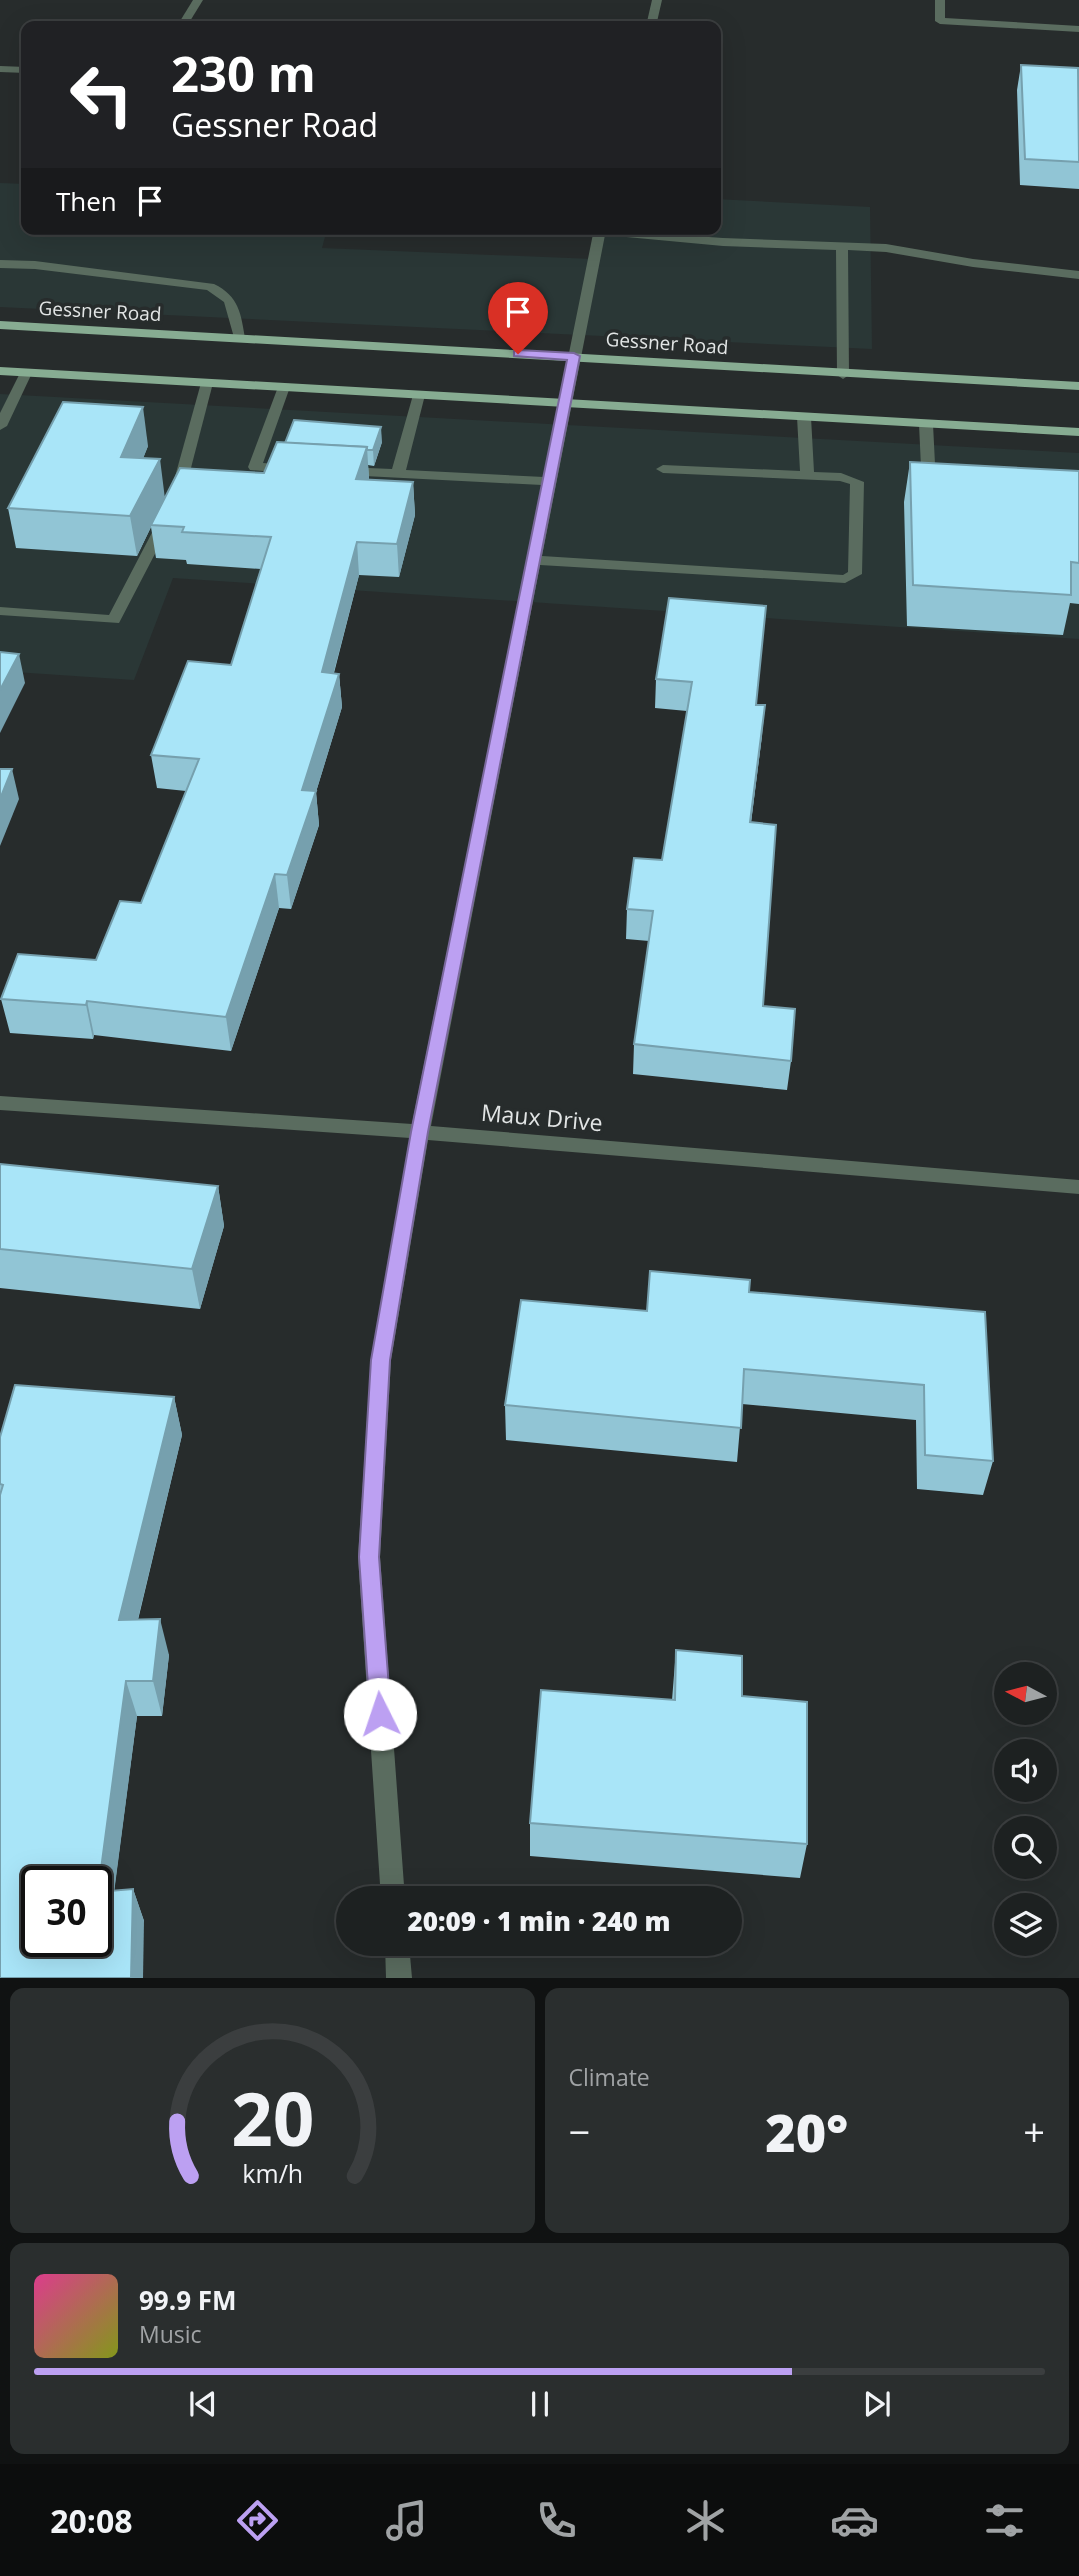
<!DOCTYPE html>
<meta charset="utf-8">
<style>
body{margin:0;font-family:"Open Sans",sans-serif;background:#2a2e2e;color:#f1f3f6;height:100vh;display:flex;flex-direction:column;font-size:26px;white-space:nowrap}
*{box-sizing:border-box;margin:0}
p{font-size:23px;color:#a0a3a5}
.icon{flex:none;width:38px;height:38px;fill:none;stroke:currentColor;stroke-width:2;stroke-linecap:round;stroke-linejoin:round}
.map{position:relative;height:1978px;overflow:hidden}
.drawer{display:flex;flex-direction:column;gap:10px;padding:10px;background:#101212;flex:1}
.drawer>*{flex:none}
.hud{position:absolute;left:21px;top:21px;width:700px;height:214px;border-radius:14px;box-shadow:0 7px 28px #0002,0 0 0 2px #3b3e3f;background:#202124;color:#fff;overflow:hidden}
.needle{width:46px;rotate:277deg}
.buttons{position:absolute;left:994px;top:1662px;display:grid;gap:14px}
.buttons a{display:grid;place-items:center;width:63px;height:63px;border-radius:50%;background:#1d2121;box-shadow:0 7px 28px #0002,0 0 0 2px #3b3e3f;font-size:35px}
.speed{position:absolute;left:21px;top:1866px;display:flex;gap:14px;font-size:35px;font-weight:700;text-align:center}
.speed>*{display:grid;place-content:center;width:91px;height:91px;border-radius:50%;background:#1d2121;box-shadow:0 7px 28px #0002,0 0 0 2px #3b3e3f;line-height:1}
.speed .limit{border:4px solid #111;border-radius:10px;background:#fff;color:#111}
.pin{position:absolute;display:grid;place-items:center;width:60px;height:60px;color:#fff;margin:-72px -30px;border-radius:50% 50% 50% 0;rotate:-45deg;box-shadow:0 0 7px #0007}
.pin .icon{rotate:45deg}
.me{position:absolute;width:77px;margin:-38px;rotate:356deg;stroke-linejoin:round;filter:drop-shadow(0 0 5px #0008)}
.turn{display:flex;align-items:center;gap:24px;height:147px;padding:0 35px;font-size:32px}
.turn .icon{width:91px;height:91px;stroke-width:2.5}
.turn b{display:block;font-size:49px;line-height:60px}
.then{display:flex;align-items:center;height:66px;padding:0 35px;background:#0003;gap:14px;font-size:26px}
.big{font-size:52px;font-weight:800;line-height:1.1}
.drawer .widget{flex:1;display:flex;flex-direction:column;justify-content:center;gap:10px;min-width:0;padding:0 24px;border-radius:14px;background:#2a2e2e}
.drawer .dial{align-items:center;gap:0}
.dial svg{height:182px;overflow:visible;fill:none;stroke:#3b3e3f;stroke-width:7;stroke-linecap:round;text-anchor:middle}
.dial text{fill:#f1f3f6;stroke:none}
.song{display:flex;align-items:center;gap:21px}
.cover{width:84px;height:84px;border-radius:10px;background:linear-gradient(135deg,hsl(330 70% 55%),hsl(70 70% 35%))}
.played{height:7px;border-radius:4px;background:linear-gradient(90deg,#bca0f2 75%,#3b3e3f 75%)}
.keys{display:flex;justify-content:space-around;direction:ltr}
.heat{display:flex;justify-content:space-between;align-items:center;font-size:38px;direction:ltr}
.drawer .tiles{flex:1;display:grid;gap:10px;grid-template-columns:1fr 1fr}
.widget:last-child{grid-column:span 2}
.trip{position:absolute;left:336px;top:1886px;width:406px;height:70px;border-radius:35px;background:#1d2121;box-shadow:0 7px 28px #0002,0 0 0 2px #3b3e3f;font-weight:800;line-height:70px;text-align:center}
.menu{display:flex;height:112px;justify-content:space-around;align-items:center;background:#0c0d0d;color:#a0a3a5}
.menu .icon{width:49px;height:49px}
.menu .current{color:#bca0f2}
.menu b{font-size:32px;color:#f1f3f6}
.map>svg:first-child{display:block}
.built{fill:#2a3736}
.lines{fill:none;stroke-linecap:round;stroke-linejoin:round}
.minor{fill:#5a6c5f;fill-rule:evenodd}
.major{fill:#87ac92;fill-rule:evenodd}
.wall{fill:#91c5d5}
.shaded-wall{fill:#76a0ae}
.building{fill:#a9e5f8;stroke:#76a0ae;stroke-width:2;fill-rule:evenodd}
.route{fill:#bca0f2;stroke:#7a689d;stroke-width:2}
.labels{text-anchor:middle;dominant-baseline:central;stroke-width:7;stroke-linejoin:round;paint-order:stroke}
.far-street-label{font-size:19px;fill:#e2e5e5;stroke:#272c2c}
.street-label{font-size:23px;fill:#e2e5e5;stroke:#272c2c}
</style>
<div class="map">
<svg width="1079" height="1978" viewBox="0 0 1079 1978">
<rect width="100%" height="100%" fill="#272c2c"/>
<g class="built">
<polygon points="0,183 26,184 26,229 327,229 322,248 593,259 600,229 716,229 716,199 870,207 872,349 0,307"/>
<polygon points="0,394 1079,453 1079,639 173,578 134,680 0,671"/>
</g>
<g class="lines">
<g class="minor">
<polygon points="193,0 203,0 187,26 177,26"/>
<polygon points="652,0 662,0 656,26 646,26"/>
<polygon points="935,0 945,0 945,18 1079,26 1079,32 940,24 935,21"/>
<polygon points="0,66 26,67 26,73 0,72"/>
<polygon points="594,229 723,238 886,244 973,259 1079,271 1079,279 973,267 886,252 848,250 849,375 843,379 837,375 836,250 723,246 605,235 542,556 843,575 848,572 850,484 840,481 663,473 656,469 663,465 800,471 797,417 804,413 811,417 814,472 841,473 864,482 862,574 845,583 540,565 431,1126 1079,1180 1079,1194 428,1140 391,1360 380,1557 405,1899 381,1899 358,1557 371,1360 410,1138 0,1110 0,1096 412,1124 542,485 345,475 338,471 345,467 392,469 413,395 419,391 425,395 406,470 544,477"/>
<path d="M0,260L35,261L214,284C239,296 241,314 245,338L239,342L235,341L224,302L207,290L35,269L0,268Z"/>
<polygon points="26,369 32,373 7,426 0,430 0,413 20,373"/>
<polygon points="207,379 213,383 185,491 178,495 173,494 171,491 201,383"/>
<polygon points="284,383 290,387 263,463 289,465 296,469 289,473 250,470 248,467 278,387"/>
<polygon points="926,420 933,424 935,464 952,466 952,472 928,471 921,467 919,424"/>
<polygon points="164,519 171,523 119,623 0,615 0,607 109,615 157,523"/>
<polygon points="385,1944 409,1944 412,1978 386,1978"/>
</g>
<g class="major">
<polygon points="0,321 1079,382 1079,390 0,329"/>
<polygon points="0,367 1079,428 1079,436 0,375"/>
</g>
</g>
<g class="wall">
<polygon points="1021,65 1079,77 1079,189 1020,185 1017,90"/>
<polygon points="382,442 374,466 368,465 369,480 413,482 415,515 399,577 359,575 334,673 339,674 342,707 316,792 319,825 291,909 279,908 231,1051 94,1035 93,1039 10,1033 1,999 96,960 141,903 186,791 157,788 151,755 231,665 261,569 187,564 186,560 156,558 151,527 137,556 16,548 8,508 148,446 143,458 165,497 264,473"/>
<polygon points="910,462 1079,471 1079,604 1070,603 1063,635 907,626 904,502"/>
<polygon points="669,598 756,705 762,735 751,823 763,1006 791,1061 787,1090 633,1074 634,1044 649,941 626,939 627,909 662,860 687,711 655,708 656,679"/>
<polygon points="0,1164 218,1186 224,1226 200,1309 0,1288"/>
<polygon points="749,1292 985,1312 993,1461 983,1495 917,1489 916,1420 742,1404 737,1462 506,1440 505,1405 647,1311"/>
<polygon points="174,1397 182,1435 138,1620 169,1655 162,1716 137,1716 114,1891 133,1889 144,1921 0,1978 0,1437"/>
<polygon points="676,1650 742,1696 807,1844 800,1878 530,1856 530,1823 672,1700"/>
</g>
<g class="shaded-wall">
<polygon points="143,407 148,446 128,497 121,457"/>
<polygon points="381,427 382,442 374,466 373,450"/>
<polygon points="367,447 369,479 356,479"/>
<polygon points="160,459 165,499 151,525 151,527 137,556 130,516"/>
<polygon points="413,482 415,515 399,577 397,544"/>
<polygon points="357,542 359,575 325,706 322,672"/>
<polygon points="19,654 25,683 0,733 0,690"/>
<polygon points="339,674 342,707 316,792 319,825 291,909 287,875 302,790"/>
<polygon points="765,705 762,735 747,852 750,822"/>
<polygon points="12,769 19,799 0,846 0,799"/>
<polygon points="275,874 279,908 231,1051 226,1017"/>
<polygon points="87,1001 94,1035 93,1039 86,1005"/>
<polygon points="218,1186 224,1226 200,1309 192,1269"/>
<polygon points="174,1397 182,1435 129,1656 119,1620"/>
<polygon points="160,1619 169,1655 162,1716 153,1681"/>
<polygon points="126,1681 137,1716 110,1924 98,1892"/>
<polygon points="133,1889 144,1921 143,1978 131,1978"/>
</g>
<g class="building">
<polygon points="1021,65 1078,68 1079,162 1025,159"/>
<polygon points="63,402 143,407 121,457 160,459 130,516 8,508"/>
<polygon points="294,420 381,427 373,450 367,450 367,447 285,443"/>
<polygon points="277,442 367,447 356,479 413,482 397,544 357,542 322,672 339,674 302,790 316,791 287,875 275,874 226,1017 87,1001 86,1005 1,999 18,954 96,960 120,901 141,903 199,759 151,755 188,661 231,665 271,537 182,532 184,527 151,525 180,468 264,473"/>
<polygon points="910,462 1079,471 1079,563 1071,562 1071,595 913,585"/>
<polygon points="669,598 766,606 756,705 765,705 750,822 776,825 763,1006 795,1009 791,1061 634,1044 653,911 627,909 634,858 662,860 692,682 656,679"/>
<polygon points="0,652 19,654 0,690"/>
<polygon points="0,769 12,769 0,799"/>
<polygon points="0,1164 218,1186 192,1269 0,1249"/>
<polygon points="650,1271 750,1280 749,1292 985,1312 993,1461 925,1455 924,1385 744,1369 741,1428 505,1405 521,1300 647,1311"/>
<path d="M15,1385L174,1397L119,1620L160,1619L153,1681H126L98,1892L133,1889L131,1978H0V1495L3,1485L0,1484V1437ZM37,1881H96V1941H37Z"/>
<polygon points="676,1650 742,1656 742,1696 807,1702 807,1844 530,1823 541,1690 675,1700"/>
</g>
<polygon class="route" points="518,350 574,353 580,356 428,1132 390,1360 379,1557 391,1714 388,1722 380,1724 373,1722 370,1714 359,1557 371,1360 411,1132 567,360 514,356 514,351"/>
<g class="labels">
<g class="far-street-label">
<text transform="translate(100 311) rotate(3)">Gessner Road</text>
<text transform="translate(667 343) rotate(4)">Gessner Road</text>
</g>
<g class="street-label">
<text transform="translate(542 1117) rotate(5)">Maux Drive</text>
</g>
</g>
</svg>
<div class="buttons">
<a><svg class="needle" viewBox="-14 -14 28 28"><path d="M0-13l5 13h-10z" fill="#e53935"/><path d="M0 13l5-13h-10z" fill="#a0a3a5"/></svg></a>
<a><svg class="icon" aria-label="sound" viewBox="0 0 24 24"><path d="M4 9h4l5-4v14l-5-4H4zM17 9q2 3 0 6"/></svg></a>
<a><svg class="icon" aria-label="search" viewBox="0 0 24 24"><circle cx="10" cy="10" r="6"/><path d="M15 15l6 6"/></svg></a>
<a><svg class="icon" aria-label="layers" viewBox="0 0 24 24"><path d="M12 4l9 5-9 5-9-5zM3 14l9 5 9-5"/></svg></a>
</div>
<div class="speed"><div class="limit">30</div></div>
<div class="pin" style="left:518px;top:354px;background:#d93025"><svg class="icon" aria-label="arrive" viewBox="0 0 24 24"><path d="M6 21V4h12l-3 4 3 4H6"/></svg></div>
<svg class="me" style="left:380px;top:1714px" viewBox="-20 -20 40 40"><circle r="19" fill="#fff"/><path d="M0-13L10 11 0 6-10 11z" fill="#bca0f2"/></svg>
<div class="trip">20:09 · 1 min · 240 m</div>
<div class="hud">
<div class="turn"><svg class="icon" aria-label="left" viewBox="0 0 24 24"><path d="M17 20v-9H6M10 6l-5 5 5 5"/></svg><div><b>230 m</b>Gessner Road</div></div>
<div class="then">Then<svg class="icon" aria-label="arrive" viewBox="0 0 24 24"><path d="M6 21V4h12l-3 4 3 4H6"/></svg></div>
</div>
</div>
<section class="drawer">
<div class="tiles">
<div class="widget dial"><svg viewBox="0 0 100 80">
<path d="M14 69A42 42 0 1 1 86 69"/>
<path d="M14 69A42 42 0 0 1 8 45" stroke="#bca0f2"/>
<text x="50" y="56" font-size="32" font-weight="700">20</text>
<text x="50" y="72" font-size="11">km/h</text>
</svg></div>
<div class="widget"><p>Climate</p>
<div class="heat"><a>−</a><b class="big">20°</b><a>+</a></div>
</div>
<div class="widget">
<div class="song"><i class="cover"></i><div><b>99.9 FM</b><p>Music</p></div></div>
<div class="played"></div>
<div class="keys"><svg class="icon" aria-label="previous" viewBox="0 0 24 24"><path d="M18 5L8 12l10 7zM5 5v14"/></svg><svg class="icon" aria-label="pause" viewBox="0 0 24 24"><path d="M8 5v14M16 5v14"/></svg><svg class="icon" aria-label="next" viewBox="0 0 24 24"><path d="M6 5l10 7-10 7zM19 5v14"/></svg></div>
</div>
</div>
</section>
<nav class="menu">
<b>20:08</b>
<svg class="icon current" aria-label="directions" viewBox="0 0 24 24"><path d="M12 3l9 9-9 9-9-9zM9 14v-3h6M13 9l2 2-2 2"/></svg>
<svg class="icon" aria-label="music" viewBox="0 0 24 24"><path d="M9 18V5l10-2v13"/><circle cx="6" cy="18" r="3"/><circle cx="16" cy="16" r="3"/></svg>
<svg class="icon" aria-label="phone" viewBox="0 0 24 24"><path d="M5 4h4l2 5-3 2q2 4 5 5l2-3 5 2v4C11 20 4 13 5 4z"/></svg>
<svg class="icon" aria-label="climate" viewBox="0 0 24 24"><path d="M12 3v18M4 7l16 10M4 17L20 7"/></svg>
<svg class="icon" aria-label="car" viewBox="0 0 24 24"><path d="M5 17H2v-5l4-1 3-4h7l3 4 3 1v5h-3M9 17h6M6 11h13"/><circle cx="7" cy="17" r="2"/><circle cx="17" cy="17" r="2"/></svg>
<svg class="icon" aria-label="filters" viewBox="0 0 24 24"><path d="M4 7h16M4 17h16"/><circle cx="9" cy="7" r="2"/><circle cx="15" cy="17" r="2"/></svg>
</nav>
